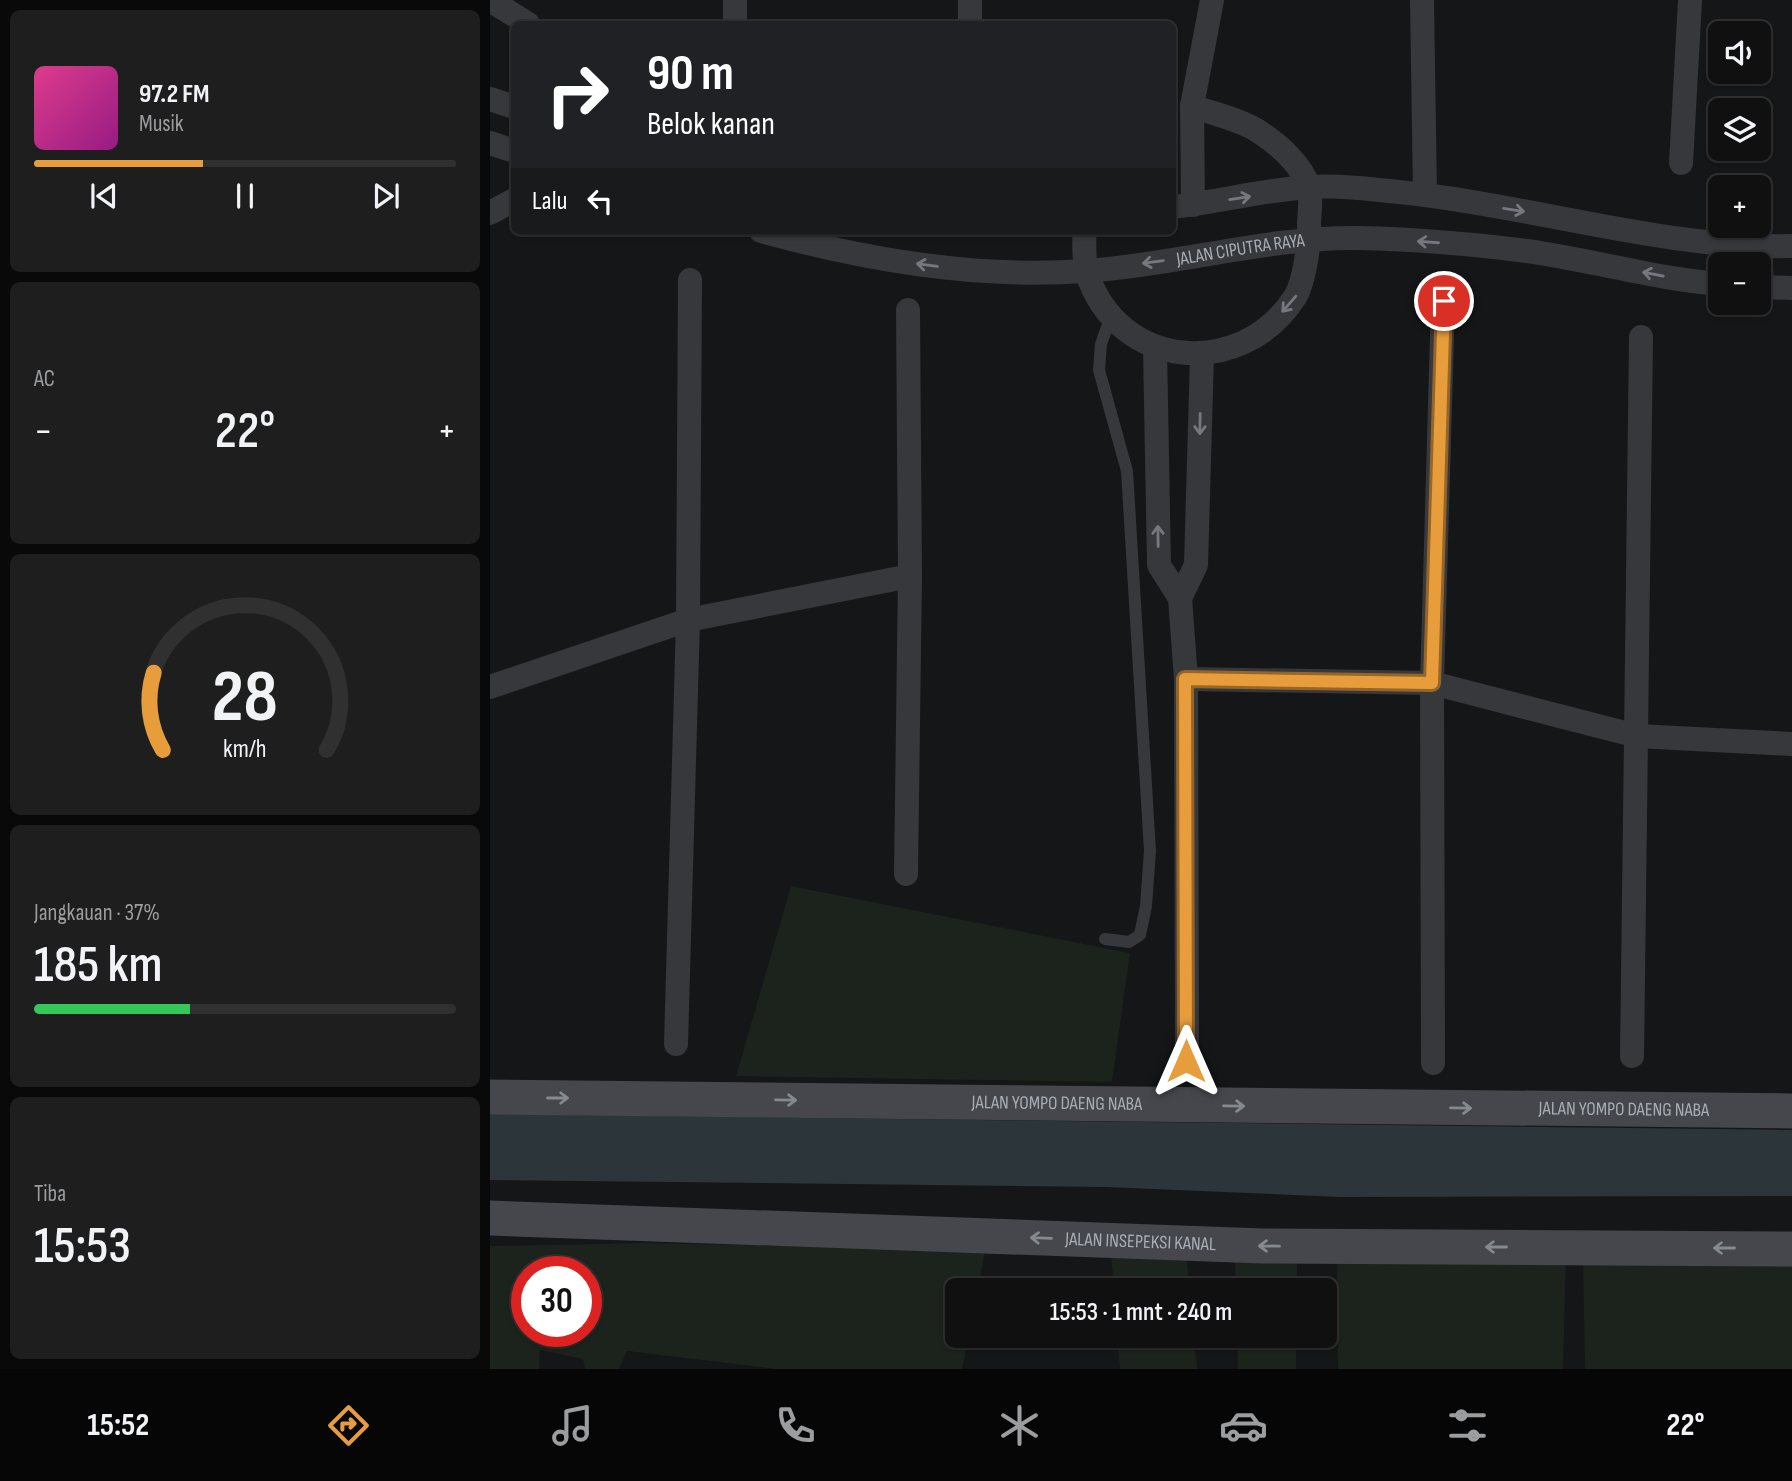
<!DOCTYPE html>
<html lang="id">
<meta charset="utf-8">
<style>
body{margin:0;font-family:"Sofia Sans Condensed",sans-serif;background:#1e1e1f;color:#f1f3f6;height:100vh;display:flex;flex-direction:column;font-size:26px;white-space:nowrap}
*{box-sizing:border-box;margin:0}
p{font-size:23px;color:#9c9d9f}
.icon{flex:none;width:38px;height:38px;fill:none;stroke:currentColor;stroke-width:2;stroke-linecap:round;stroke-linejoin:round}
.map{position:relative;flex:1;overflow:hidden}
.sheet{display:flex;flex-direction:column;gap:10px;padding:10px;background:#090909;width:490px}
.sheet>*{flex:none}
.top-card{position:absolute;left:21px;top:21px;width:665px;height:214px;border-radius:10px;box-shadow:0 2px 5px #0004,0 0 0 2px #303031;background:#202124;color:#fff;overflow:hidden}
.tools{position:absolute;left:1218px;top:21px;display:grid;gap:14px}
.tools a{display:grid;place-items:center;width:63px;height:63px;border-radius:10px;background:#101011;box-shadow:0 2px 5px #0004,0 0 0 2px #303031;font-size:35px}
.speed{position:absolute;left:21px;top:1256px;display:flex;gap:14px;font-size:35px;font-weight:700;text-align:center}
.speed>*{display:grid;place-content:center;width:91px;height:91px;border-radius:50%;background:#101011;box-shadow:0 2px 5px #0004,0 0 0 2px #303031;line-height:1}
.speed .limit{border:10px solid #d22;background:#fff;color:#111}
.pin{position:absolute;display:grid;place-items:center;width:60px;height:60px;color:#fff;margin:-30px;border:4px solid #fff;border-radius:50%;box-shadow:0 2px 7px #0007}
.me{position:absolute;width:77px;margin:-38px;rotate:0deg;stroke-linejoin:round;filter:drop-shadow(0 0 5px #0008)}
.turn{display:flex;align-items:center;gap:24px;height:147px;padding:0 21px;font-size:32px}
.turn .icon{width:91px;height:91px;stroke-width:2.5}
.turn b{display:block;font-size:49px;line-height:60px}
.then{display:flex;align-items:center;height:66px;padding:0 21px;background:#0003;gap:14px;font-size:26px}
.big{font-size:52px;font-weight:600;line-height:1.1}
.sheet .tile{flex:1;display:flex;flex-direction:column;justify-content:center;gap:10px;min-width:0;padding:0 24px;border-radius:10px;background:#1e1e1f}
.sheet .dial{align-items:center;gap:0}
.dial svg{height:182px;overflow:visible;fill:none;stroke:#303031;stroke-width:7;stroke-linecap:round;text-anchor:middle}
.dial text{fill:#f1f3f6;stroke:none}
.song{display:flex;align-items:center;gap:21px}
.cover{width:84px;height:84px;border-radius:10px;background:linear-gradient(135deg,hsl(330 70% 55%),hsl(310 70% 35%))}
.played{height:7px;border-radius:4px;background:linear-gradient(90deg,#e89d3c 40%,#303031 40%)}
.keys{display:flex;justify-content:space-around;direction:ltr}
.heat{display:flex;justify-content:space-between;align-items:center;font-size:38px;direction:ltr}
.charge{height:10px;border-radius:5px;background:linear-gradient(90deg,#34c759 37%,#303031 0)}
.trip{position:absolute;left:455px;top:1278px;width:392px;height:70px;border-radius:10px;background:#101011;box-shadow:0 2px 5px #0004,0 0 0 2px #303031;font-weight:600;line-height:70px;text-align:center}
.dock{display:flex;height:112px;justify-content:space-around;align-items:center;background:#060607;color:#9c9d9f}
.dock .icon{width:49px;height:49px}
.dock .active{color:#e89d3c}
.dock b{font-size:32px;color:#f1f3f6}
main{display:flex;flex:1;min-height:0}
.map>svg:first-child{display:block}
.green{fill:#1c221c;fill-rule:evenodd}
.water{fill:#2c353a}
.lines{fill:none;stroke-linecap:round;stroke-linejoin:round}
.lane{stroke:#37383c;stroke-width:12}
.street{stroke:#37383c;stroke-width:24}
.secondary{stroke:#45474c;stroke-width:35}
.oneway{stroke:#75797f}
.oneway2{stroke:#858a91}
.route-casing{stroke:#976627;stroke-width:18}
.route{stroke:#e89d3c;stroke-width:12}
.labels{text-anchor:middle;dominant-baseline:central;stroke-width:7;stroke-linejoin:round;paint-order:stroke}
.street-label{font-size:19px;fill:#a8aeb6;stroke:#101112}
</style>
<main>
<section class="sheet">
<div class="tile">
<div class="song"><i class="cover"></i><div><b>97.2 FM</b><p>Musik</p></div></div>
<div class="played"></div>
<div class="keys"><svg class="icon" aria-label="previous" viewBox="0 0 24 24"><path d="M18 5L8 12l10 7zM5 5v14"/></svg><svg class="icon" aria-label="pause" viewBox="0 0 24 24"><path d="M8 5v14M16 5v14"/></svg><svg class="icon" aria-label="next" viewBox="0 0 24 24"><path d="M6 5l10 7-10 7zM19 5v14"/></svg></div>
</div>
<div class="tile"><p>AC</p>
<div class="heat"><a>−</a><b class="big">22°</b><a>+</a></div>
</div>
<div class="tile dial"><svg viewBox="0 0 100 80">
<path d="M14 69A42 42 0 1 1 86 69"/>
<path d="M14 69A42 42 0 0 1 10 35" stroke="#e89d3c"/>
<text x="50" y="56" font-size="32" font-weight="700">28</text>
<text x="50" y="72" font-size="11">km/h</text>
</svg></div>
<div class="tile"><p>Jangkauan · 37%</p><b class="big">185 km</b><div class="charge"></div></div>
<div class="tile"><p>Tiba</p><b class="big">15:53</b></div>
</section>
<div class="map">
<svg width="1302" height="1369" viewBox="0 0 1302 1369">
<rect width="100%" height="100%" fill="#151617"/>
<g class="green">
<polygon points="301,886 640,953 622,1082 246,1076"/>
<path d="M154,1243L495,1250L488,1290H467V1335H479L472,1369H286L137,1351L129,1369H95L93,1359L50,1350L49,1369H0V1246ZM37,1272H96V1332H37Z"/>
<polygon points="696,1253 700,1290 624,1290 621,1255"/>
<polygon points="807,1256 807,1290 746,1290 745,1259"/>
<polygon points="1076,1258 1073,1369 848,1369 847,1259"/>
<polygon points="1093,1258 1302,1263 1302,1369 1095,1369"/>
<polygon points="627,1335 704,1335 707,1369 630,1369"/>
<polygon points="747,1335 806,1335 806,1369 748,1369"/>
</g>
<polygon class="water" points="0,1114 1302,1130 1302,1196 850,1197 616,1187 0,1180"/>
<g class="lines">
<polyline class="lane" points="615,939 639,942 650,935 656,906 660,851 637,471 609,370 611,344 621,316"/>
<g class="street">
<polyline points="0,0 38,24"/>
<polyline points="932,0 935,195"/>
<polyline points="245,24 245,0"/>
<polyline points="480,24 480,0"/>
<polyline points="0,99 24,107"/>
<polyline points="702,106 722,0"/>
<polyline points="0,143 24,151"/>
<polyline points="1191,163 1200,0"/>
<path d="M682,207C728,202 773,190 819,187C856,185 898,191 935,195C1055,210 1182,249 1302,246"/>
<polyline points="0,213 24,200"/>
<path id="s1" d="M271,231C376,260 486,279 595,271C686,265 776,237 868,238C924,239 982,244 1037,251C1102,260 1165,279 1230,284"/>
<path d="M594,231C595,244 593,261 597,273C628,370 752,380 805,297C814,283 820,242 819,225C819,214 822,199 819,188C813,166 789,145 771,133C752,120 724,114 702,106L703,205"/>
<polyline points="1270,247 1272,287"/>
<polyline points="1269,287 1302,288"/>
<polyline points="665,348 669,565 690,598 696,679 697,1061"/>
<polyline points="690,598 706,565 712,356"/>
<polyline points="696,679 942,683 1147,736 1302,744"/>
<polyline points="0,687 198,620 420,576"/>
<polyline points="416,874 420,576 418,310"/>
<polyline points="186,1044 198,620 200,280"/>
<polyline points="1142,1056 1151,337"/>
<polyline points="943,1063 942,683 953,301"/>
</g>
<g class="secondary">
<path id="s2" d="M0,1097L1302,1111"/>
<path id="s3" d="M0,1218L773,1246L1302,1249"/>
</g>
</g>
<defs><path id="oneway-shaft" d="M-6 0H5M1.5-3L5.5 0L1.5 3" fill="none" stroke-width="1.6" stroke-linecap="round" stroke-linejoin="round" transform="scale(1.75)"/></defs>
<g class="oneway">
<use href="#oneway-shaft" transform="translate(750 198) rotate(-9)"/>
<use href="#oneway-shaft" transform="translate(1024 210) rotate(9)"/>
<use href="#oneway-shaft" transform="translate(938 242) rotate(-176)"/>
<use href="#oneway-shaft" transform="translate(663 262) rotate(172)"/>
<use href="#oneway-shaft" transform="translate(437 265) rotate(-173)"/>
<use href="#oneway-shaft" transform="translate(1163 274) rotate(-169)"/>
<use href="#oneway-shaft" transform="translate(799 304) rotate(131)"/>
<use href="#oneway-shaft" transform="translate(710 424) rotate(91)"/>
<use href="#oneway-shaft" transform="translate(668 536) rotate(-91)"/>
</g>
<g class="oneway2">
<use href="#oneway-shaft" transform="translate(68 1098)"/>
<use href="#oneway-shaft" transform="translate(296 1100) rotate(1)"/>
<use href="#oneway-shaft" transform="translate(744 1106) rotate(1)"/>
<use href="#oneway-shaft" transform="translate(971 1108) rotate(1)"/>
<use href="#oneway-shaft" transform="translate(551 1238) rotate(-178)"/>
<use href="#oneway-shaft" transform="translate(779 1246) rotate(-179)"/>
<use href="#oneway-shaft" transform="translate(1006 1247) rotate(-180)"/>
<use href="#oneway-shaft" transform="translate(1234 1248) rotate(-180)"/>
</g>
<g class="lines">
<g class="route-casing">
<polyline id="route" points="696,1061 695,679 942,683 954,301"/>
</g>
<use href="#route" class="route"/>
</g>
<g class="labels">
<g class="street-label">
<text stroke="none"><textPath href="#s1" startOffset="485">JALAN CIPUTRA RAYA</textPath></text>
<text stroke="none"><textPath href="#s2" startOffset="567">JALAN YOMPO DAENG NABA</textPath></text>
<text stroke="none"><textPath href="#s2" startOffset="1134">JALAN YOMPO DAENG NABA</textPath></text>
<text stroke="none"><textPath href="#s3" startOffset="651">JALAN INSEPEKSI KANAL</textPath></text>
</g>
</g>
</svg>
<div class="tools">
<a><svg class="icon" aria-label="sound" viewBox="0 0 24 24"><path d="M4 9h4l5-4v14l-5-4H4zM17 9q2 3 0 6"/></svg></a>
<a><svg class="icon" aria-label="layers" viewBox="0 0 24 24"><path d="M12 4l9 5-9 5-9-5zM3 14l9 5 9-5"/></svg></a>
<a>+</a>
<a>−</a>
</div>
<div class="speed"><div class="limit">30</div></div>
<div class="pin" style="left:954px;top:301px;background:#d93025"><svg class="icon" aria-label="arrive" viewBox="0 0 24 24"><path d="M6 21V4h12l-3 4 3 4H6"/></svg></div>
<svg class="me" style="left:696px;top:1061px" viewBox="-20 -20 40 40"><path d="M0-17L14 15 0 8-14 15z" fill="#e89d3c" stroke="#fff" stroke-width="4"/></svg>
<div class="trip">15:53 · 1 mnt · 240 m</div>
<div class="top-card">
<div class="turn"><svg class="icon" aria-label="right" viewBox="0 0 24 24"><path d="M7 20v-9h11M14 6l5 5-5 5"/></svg><div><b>90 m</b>Belok kanan</div></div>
<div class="then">Lalu<svg class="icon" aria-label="left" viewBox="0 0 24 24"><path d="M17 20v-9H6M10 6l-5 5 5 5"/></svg></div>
</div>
</div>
</main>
<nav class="dock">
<b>15:52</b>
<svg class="icon active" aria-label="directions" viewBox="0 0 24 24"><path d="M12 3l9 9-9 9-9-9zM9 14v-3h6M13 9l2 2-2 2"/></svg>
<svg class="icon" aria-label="music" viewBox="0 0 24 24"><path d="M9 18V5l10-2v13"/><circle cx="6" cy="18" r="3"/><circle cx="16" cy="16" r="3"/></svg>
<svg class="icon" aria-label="phone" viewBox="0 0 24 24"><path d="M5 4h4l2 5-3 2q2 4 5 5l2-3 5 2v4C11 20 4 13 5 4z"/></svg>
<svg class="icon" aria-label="climate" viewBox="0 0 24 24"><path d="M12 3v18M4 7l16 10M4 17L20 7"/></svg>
<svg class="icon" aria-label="car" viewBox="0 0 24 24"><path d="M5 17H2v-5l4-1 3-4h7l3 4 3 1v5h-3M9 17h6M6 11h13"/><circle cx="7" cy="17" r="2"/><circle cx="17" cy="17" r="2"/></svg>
<svg class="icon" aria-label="filters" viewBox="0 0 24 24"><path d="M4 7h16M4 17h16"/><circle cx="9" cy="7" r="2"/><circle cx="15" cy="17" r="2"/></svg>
<b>22°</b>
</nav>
